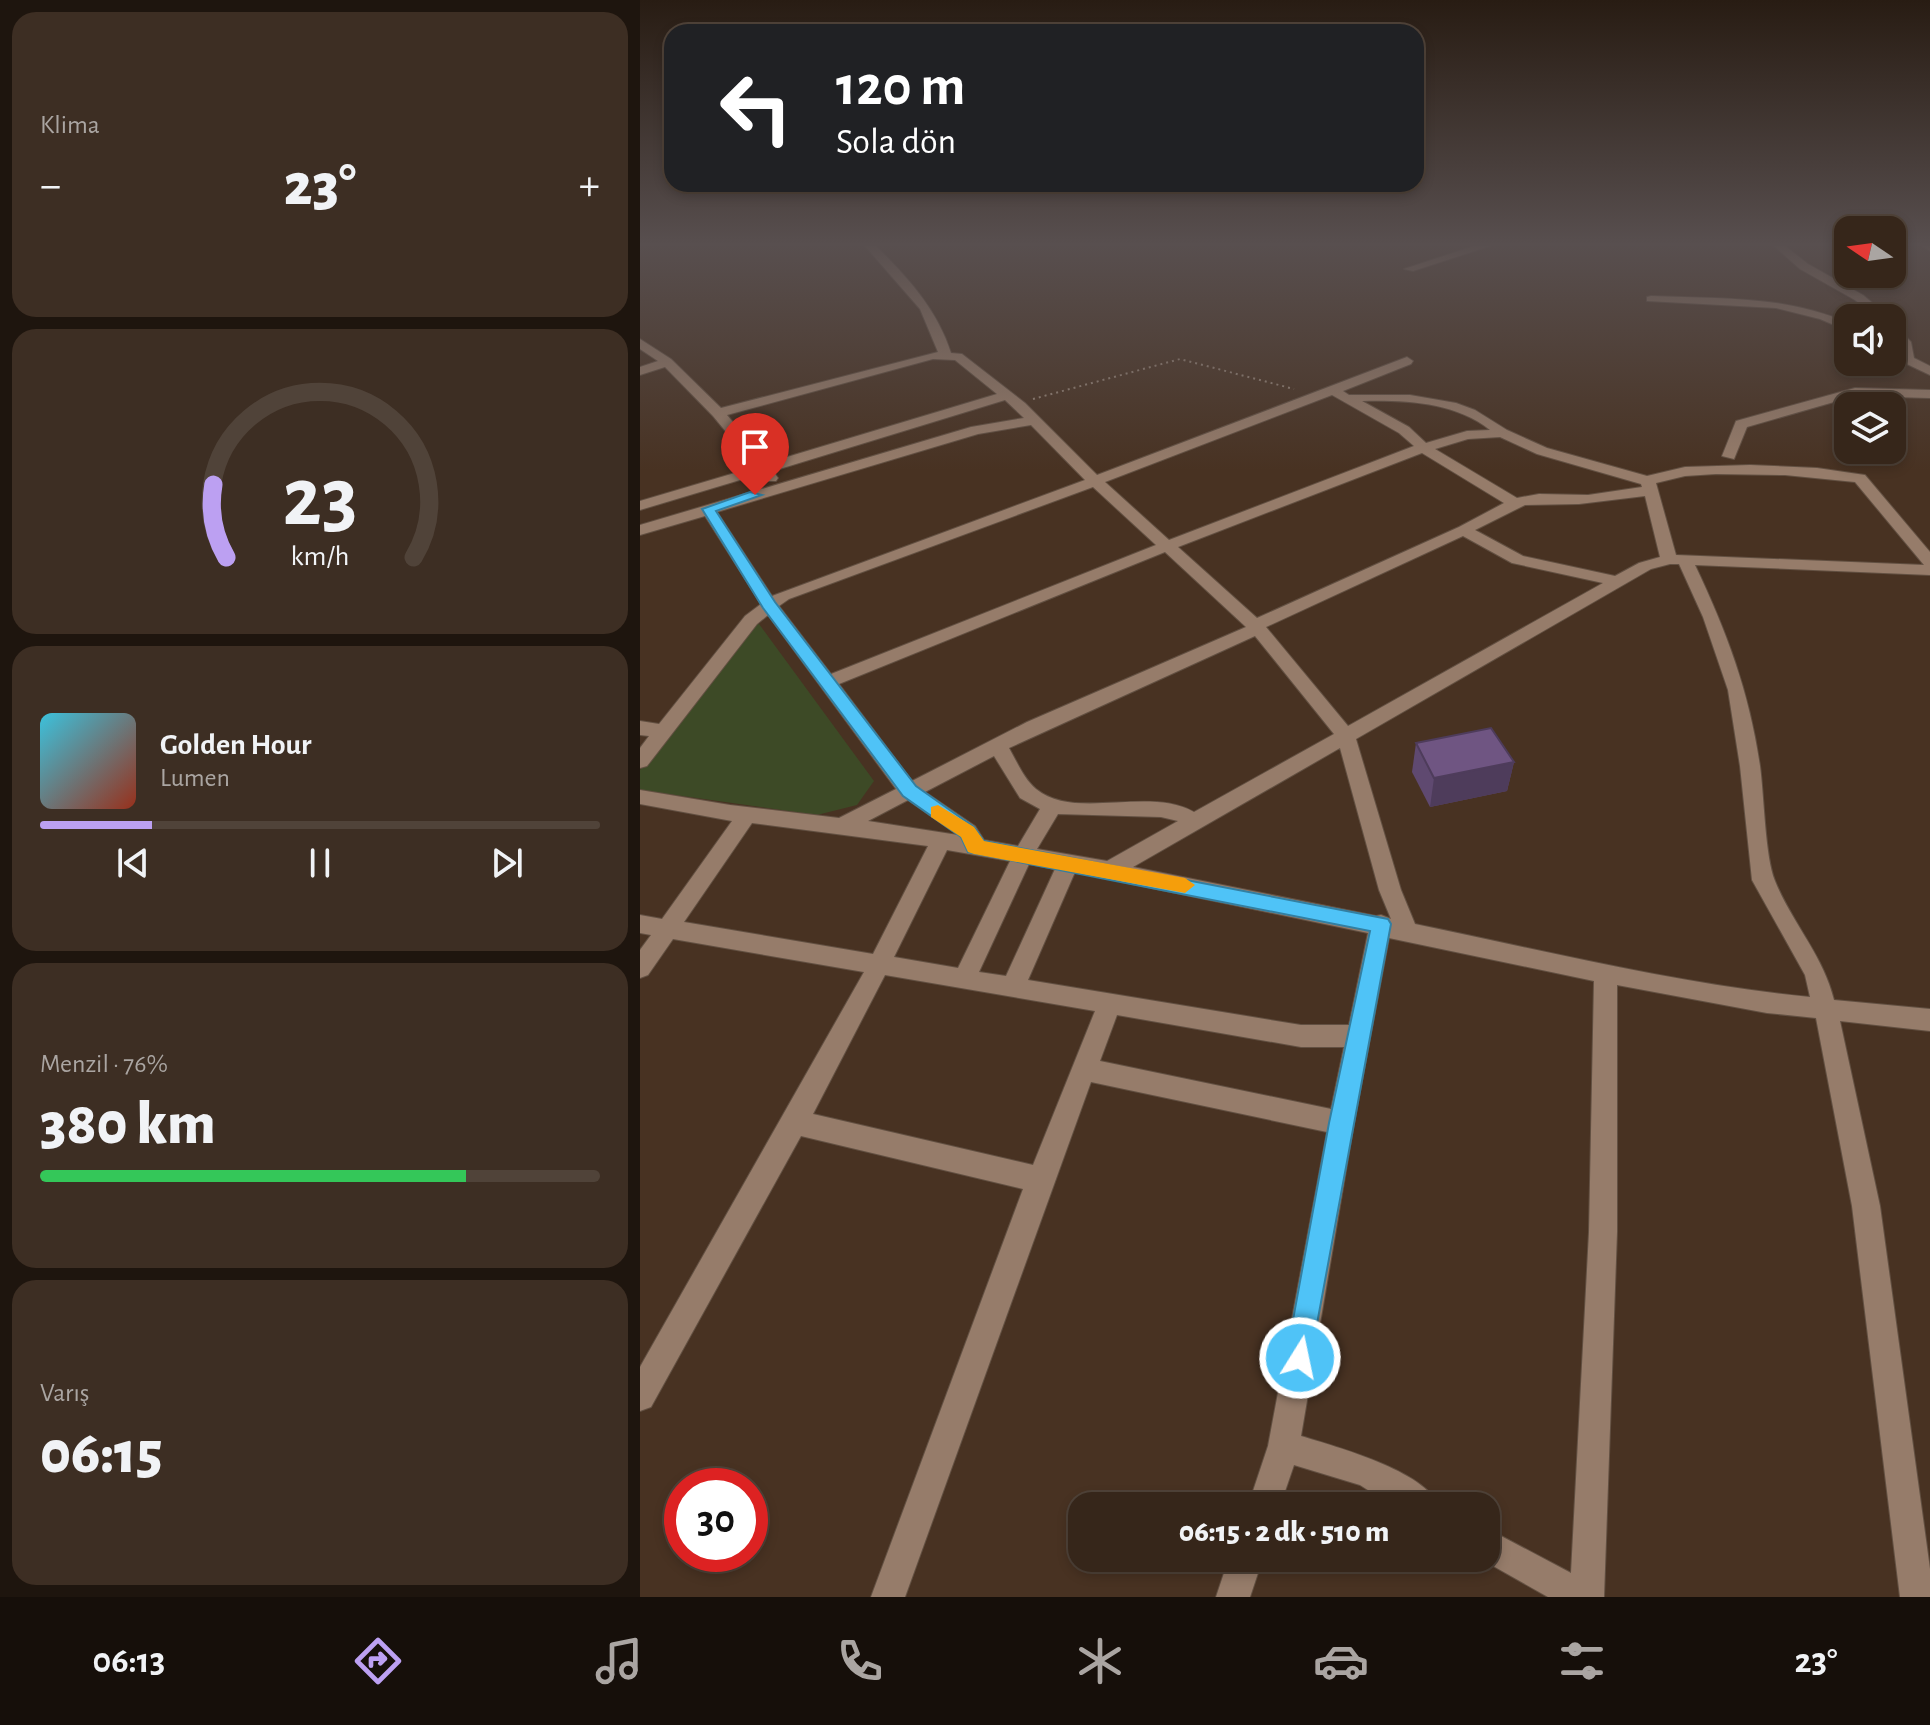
<!DOCTYPE html>
<html lang="tr">
<meta charset="utf-8">
<style>
body{margin:0;font-family:"Alegreya Sans",sans-serif;background:#3d2e23;color:#f1f3f6;height:100vh;display:flex;flex-direction:column;font-size:30px;white-space:nowrap}
*{box-sizing:border-box;margin:0}
p{font-size:26px;color:#aaa5a2}
.icon{flex:none;width:44px;height:44px;fill:none;stroke:currentColor;stroke-width:2;stroke-linecap:round;stroke-linejoin:round}
.map{position:relative;flex:1;overflow:hidden}
.drawer{display:flex;flex-direction:column;gap:12px;padding:12px;background:#1e150e;width:640px}
.drawer>*{flex:none}
.banner{position:absolute;left:24px;top:24px;width:760px;height:168px;border-radius:24px;box-shadow:0 4px 12px #0003,0 0 0 2px #504339;background:#202124;color:#fff;overflow:hidden}
.needle{width:52px;rotate:283deg}
.buttons{position:absolute;left:1194px;top:216px;display:grid;gap:16px}
.buttons a{display:grid;place-items:center;width:72px;height:72px;border-radius:16px;background:#36261a;box-shadow:0 4px 12px #0003,0 0 0 2px #504339;font-size:40px}
.speed{position:absolute;left:24px;top:1468px;display:flex;gap:16px;font-size:40px;font-weight:700;text-align:center}
.speed>*{display:grid;place-content:center;width:104px;height:104px;border-radius:50%;background:#36261a;box-shadow:0 4px 12px #0003,0 0 0 2px #504339;line-height:1}
.speed .limit{border:12px solid #d22;background:#fff;color:#111}
.pin{position:absolute;display:grid;place-items:center;width:68px;height:68px;color:#fff;margin:-82px -34px;border-radius:50% 50% 50% 0;rotate:-45deg;box-shadow:0 0 8px #0007}
.pin .icon{rotate:45deg}
.me{position:absolute;width:88px;margin:-44px;rotate:10deg;stroke-linejoin:round;filter:drop-shadow(0 0 6px #0008)}
.turn{display:flex;align-items:center;gap:28px;height:168px;padding:0 40px;font-size:36px}
.turn .icon{width:104px;height:104px;stroke-width:2.5}
.turn b{display:block;font-size:56px;line-height:68px}
.big{font-size:60px;font-weight:800;line-height:1.1}
.drawer .card{flex:1;display:flex;flex-direction:column;justify-content:center;gap:12px;min-width:0;padding:0 28px;border-radius:24px;background:#3d2e23}
.drawer .dial{align-items:center;gap:0}
.dial svg{height:208px;overflow:visible;fill:none;stroke:#504339;stroke-width:7;stroke-linecap:round;text-anchor:middle}
.dial text{fill:#f1f3f6;stroke:none}
.song{display:flex;align-items:center;gap:24px}
.cover{width:96px;height:96px;border-radius:12px;background:linear-gradient(135deg,hsl(190 70% 55%),hsl(10 70% 35%))}
.played{height:8px;border-radius:4px;background:linear-gradient(90deg,#bca0f2 20%,#504339 20%)}
.keys{display:flex;justify-content:space-around;direction:ltr}
.heat{display:flex;justify-content:space-between;align-items:center;font-size:44px;direction:ltr}
.charge{height:12px;border-radius:6px;background:linear-gradient(90deg,#34c759 76%,#504339 0)}
.trip{position:absolute;left:428px;top:1492px;width:432px;height:80px;border-radius:24px;background:#36261a;box-shadow:0 4px 12px #0003,0 0 0 2px #504339;font-weight:800;line-height:80px;text-align:center}
.tabs{display:flex;height:128px;justify-content:space-around;align-items:center;background:#160f0a;color:#aaa5a2}
.tabs .icon{width:56px;height:56px}
.tabs .current{color:#bca0f2}
.tabs b{font-size:36px;color:#f1f3f6}
main{display:flex;flex:1;min-height:0}
.map>svg:first-child{display:block}
.green{fill:#3d4a26}
.lines{fill:none;stroke-linecap:round;stroke-linejoin:round}
.minor-casing{stroke:#625042;stroke-width:2}
.path{stroke:#968578;stroke-width:2;stroke-dasharray:2 4;stroke-linecap:butt}
.minor{fill:#967c6a;fill-rule:evenodd}
.wall{fill:#5f4970}
.shaded-wall{fill:#4e3c5b}
.building{fill:#6f5582;stroke:#4e3c5b;stroke-width:2}
.route{fill:#4fc3f7;stroke:#337fa1;stroke-width:2}
.slow{fill:#f59e0b}
</style>
<main>
<section class="drawer">
<div class="card"><p>Klima</p>
<div class="heat"><a>−</a><b class="big">23°</b><a>+</a></div>
</div>
<div class="card dial"><svg viewBox="0 0 100 80">
<path d="M14 69A42 42 0 1 1 86 69"/>
<path d="M14 69A42 42 0 0 1 9 41" stroke="#bca0f2"/>
<text x="50" y="56" font-size="32" font-weight="700">23</text>
<text x="50" y="72" font-size="11">km/h</text>
</svg></div>
<div class="card">
<div class="song"><i class="cover"></i><div><b>Golden Hour</b><p>Lumen</p></div></div>
<div class="played"></div>
<div class="keys"><svg class="icon" aria-label="previous" viewBox="0 0 24 24"><path d="M18 5L8 12l10 7zM5 5v14"/></svg><svg class="icon" aria-label="pause" viewBox="0 0 24 24"><path d="M8 5v14M16 5v14"/></svg><svg class="icon" aria-label="next" viewBox="0 0 24 24"><path d="M6 5l10 7-10 7zM19 5v14"/></svg></div>
</div>
<div class="card"><p>Menzil · 76%</p><b class="big">380 km</b><div class="charge"></div></div>
<div class="card"><p>Varış</p><b class="big">06:15</b></div>
</section>
<div class="map">
<svg width="1290" height="1597" viewBox="0 0 1290 1597">
<rect width="100%" height="100%" fill="#483222"/>
<polygon class="green" points="119,624 234,781 217,805 177,815 0,790 0,770 100,626"/>
<g class="lines">
<g class="minor-casing">
<g id="minor">
<path d="M225,246H236C268,278 297,309 311,353L322,354L385,403L457,475L767,357L773,361L771,364L703,391L709,395H770L816,403L835,410L867,430L907,448L1007,476L1045,467L1110,465L1177,468L1225,475L1290,552V575L1055,565C1087,633 1109,691 1120,766C1124,795 1125,857 1135,881C1152,923 1183,955 1194,1000L1290,1009V1031L1200,1021L1240,1206L1290,1569V1597H1260L1212,1206L1176,1018L1127,1013L977,985V1232L964,1597H908L839,1558H846V1528L931,1573L949,1232L954,981L749,938L714,1123L661,1436C697,1447 785,1471 799,1506H753L720,1485L654,1465L640,1506H608L628,1446L687,1132L451,1082L265,1597H231L383,1189L161,1136L11,1407L0,1411V1367L224,972L33,939L8,975L0,978V950L11,935L0,933V915L22,919L92,821L0,804V790L90,805L199,818L256,789L128,615L117,624L7,766L0,768V748L9,736L0,735V721L19,724L105,616L121,604L65,516L0,535V525L331,427L384,418L365,400L133,471L138,478L136,481H126L120,474L0,510V501L115,467L73,416L25,367L0,375V367L18,361L0,349V339L31,359L81,408L298,352L280,309ZM293,359L315,360L357,394L127,463L87,415ZM692,395L759,433L774,446L529,540L465,482ZM722,401C764,400 815,402 850,430L827,431L786,443L769,427ZM391,425L445,480L132,596L77,512L338,434ZM860,437L897,454L1001,484L1002,487L948,495L899,494L877,498L795,449L828,439ZM782,453L864,503L819,527L617,618L538,547ZM1076,474L1145,475L1215,482L1284,565L1036,555L1016,483L1045,476ZM453,487L516,545L191,674L139,606L149,599ZM1005,496L1020,557L999,563L975,576L883,556L835,530L885,505L939,504ZM823,536L872,563L963,583L708,726L626,627ZM525,552L606,627L387,722L272,781L199,684ZM1030,564H1039L1063,617L1088,690L1100,766L1112,880L1165,975L1170,997C1037,984 906,951 775,924L761,890L716,739L1011,569ZM615,636L694,734L554,812C508,786 435,821 396,789C384,779 377,762 369,748ZM700,748L739,890L751,919L741,915L736,916L493,867ZM354,756L380,798L400,809L378,846L344,840L335,826L285,792ZM268,800L318,835L228,821ZM418,814L521,817L538,821L467,861L397,849ZM112,823L288,846L233,954L44,922ZM307,850L370,861L318,968L254,957ZM389,864L415,869L366,976L339,972ZM435,872L728,933L709,1025H661L388,980ZM245,975L455,1011L393,1165L173,1114ZM477,1015L661,1047H704L691,1109L460,1061Z"/>
<polygon points="834,246 850,246 773,271 764,269"/>
<polygon points="1134,246 1145,246 1168,264 1223,295 1250,318 1237,318 1215,300 1160,269"/>
<polygon points="1282,246 1290,246 1290,251"/>
<path d="M1011,296C1078,299 1145,295 1208,323V331L1180,319L1136,308L1007,301V297Z"/>
<path d="M1252,322L1271,342L1274,358L1290,366V375L1252,357V348L1260,351C1259,340 1252,334 1252,322Z"/>
<polygon points="1215,388 1290,390 1290,398 1215,396 1107,427 1094,459 1082,456 1096,421"/>
<polygon points="589,1558 623,1558 610,1597 576,1597"/>
</g>
</g>
<polyline class="path" points="393,399 540,359 654,389"/>
<use href="#minor" class="minor"/>
</g>
<polygon class="wall" points="776,743 874,762 867,791 790,807 772,772"/>
<polygon class="shaded-wall" points="874,762 867,791 790,807 794,778"/>
<polygon class="building" points="851,728 874,762 794,778 776,743"/>
<linearGradient id="sky" x2="0" y2="1"><stop stop-color="#281c13"/><stop offset="0.52" stop-color="#584f4f"/><stop offset="1" stop-color="#584f4f" stop-opacity="0"/></linearGradient>
<rect width="1290" height="470" fill="url(#sky)"/>
<polygon class="route" points="110,492 122,495 76,511 135,602 276,786 334,827 344,841 748,919 751,924 669,1367 660,1371 650,1367 646,1358 689,1123 730,931 328,852 321,837 263,796 123,608 62,509"/>
<polygon class="slow" points="298,805 334,827 344,841 545,878 555,885 545,893 334,854 328,852 321,837 291,817 291,807"/>
</svg>
<div class="buttons">
<a><svg class="needle" viewBox="-14 -14 28 28"><path d="M0-13l5 13h-10z" fill="#e53935"/><path d="M0 13l5-13h-10z" fill="#aaa5a2"/></svg></a>
<a><svg class="icon" aria-label="sound" viewBox="0 0 24 24"><path d="M4 9h4l5-4v14l-5-4H4zM17 9q2 3 0 6"/></svg></a>
<a><svg class="icon" aria-label="layers" viewBox="0 0 24 24"><path d="M12 4l9 5-9 5-9-5zM3 14l9 5 9-5"/></svg></a>
</div>
<div class="speed"><div class="limit">30</div></div>
<div class="pin" style="left:115px;top:495px;background:#d93025"><svg class="icon" aria-label="arrive" viewBox="0 0 24 24"><path d="M6 21V4h12l-3 4 3 4H6"/></svg></div>
<svg class="me" style="left:660px;top:1358px" viewBox="-20 -20 40 40"><circle r="17" fill="#4fc3f7" stroke="#fff" stroke-width="3"/><path d="M0-11L8 9 0 5-8 9z" fill="#fff"/></svg>
<div class="trip">06:15 · 2 dk · 510 m</div>
<div class="banner">
<div class="turn"><svg class="icon" aria-label="left" viewBox="0 0 24 24"><path d="M17 20v-9H6M10 6l-5 5 5 5"/></svg><div><b>120 m</b>Sola dön</div></div>
</div>
</div>
</main>
<nav class="tabs">
<b>06:13</b>
<svg class="icon current" aria-label="directions" viewBox="0 0 24 24"><path d="M12 3l9 9-9 9-9-9zM9 14v-3h6M13 9l2 2-2 2"/></svg>
<svg class="icon" aria-label="music" viewBox="0 0 24 24"><path d="M9 18V5l10-2v13"/><circle cx="6" cy="18" r="3"/><circle cx="16" cy="16" r="3"/></svg>
<svg class="icon" aria-label="phone" viewBox="0 0 24 24"><path d="M5 4h4l2 5-3 2q2 4 5 5l2-3 5 2v4C11 20 4 13 5 4z"/></svg>
<svg class="icon" aria-label="climate" viewBox="0 0 24 24"><path d="M12 3v18M4 7l16 10M4 17L20 7"/></svg>
<svg class="icon" aria-label="car" viewBox="0 0 24 24"><path d="M5 17H2v-5l4-1 3-4h7l3 4 3 1v5h-3M9 17h6M6 11h13"/><circle cx="7" cy="17" r="2"/><circle cx="17" cy="17" r="2"/></svg>
<svg class="icon" aria-label="filters" viewBox="0 0 24 24"><path d="M4 7h16M4 17h16"/><circle cx="9" cy="7" r="2"/><circle cx="15" cy="17" r="2"/></svg>
<b>23°</b>
</nav>
